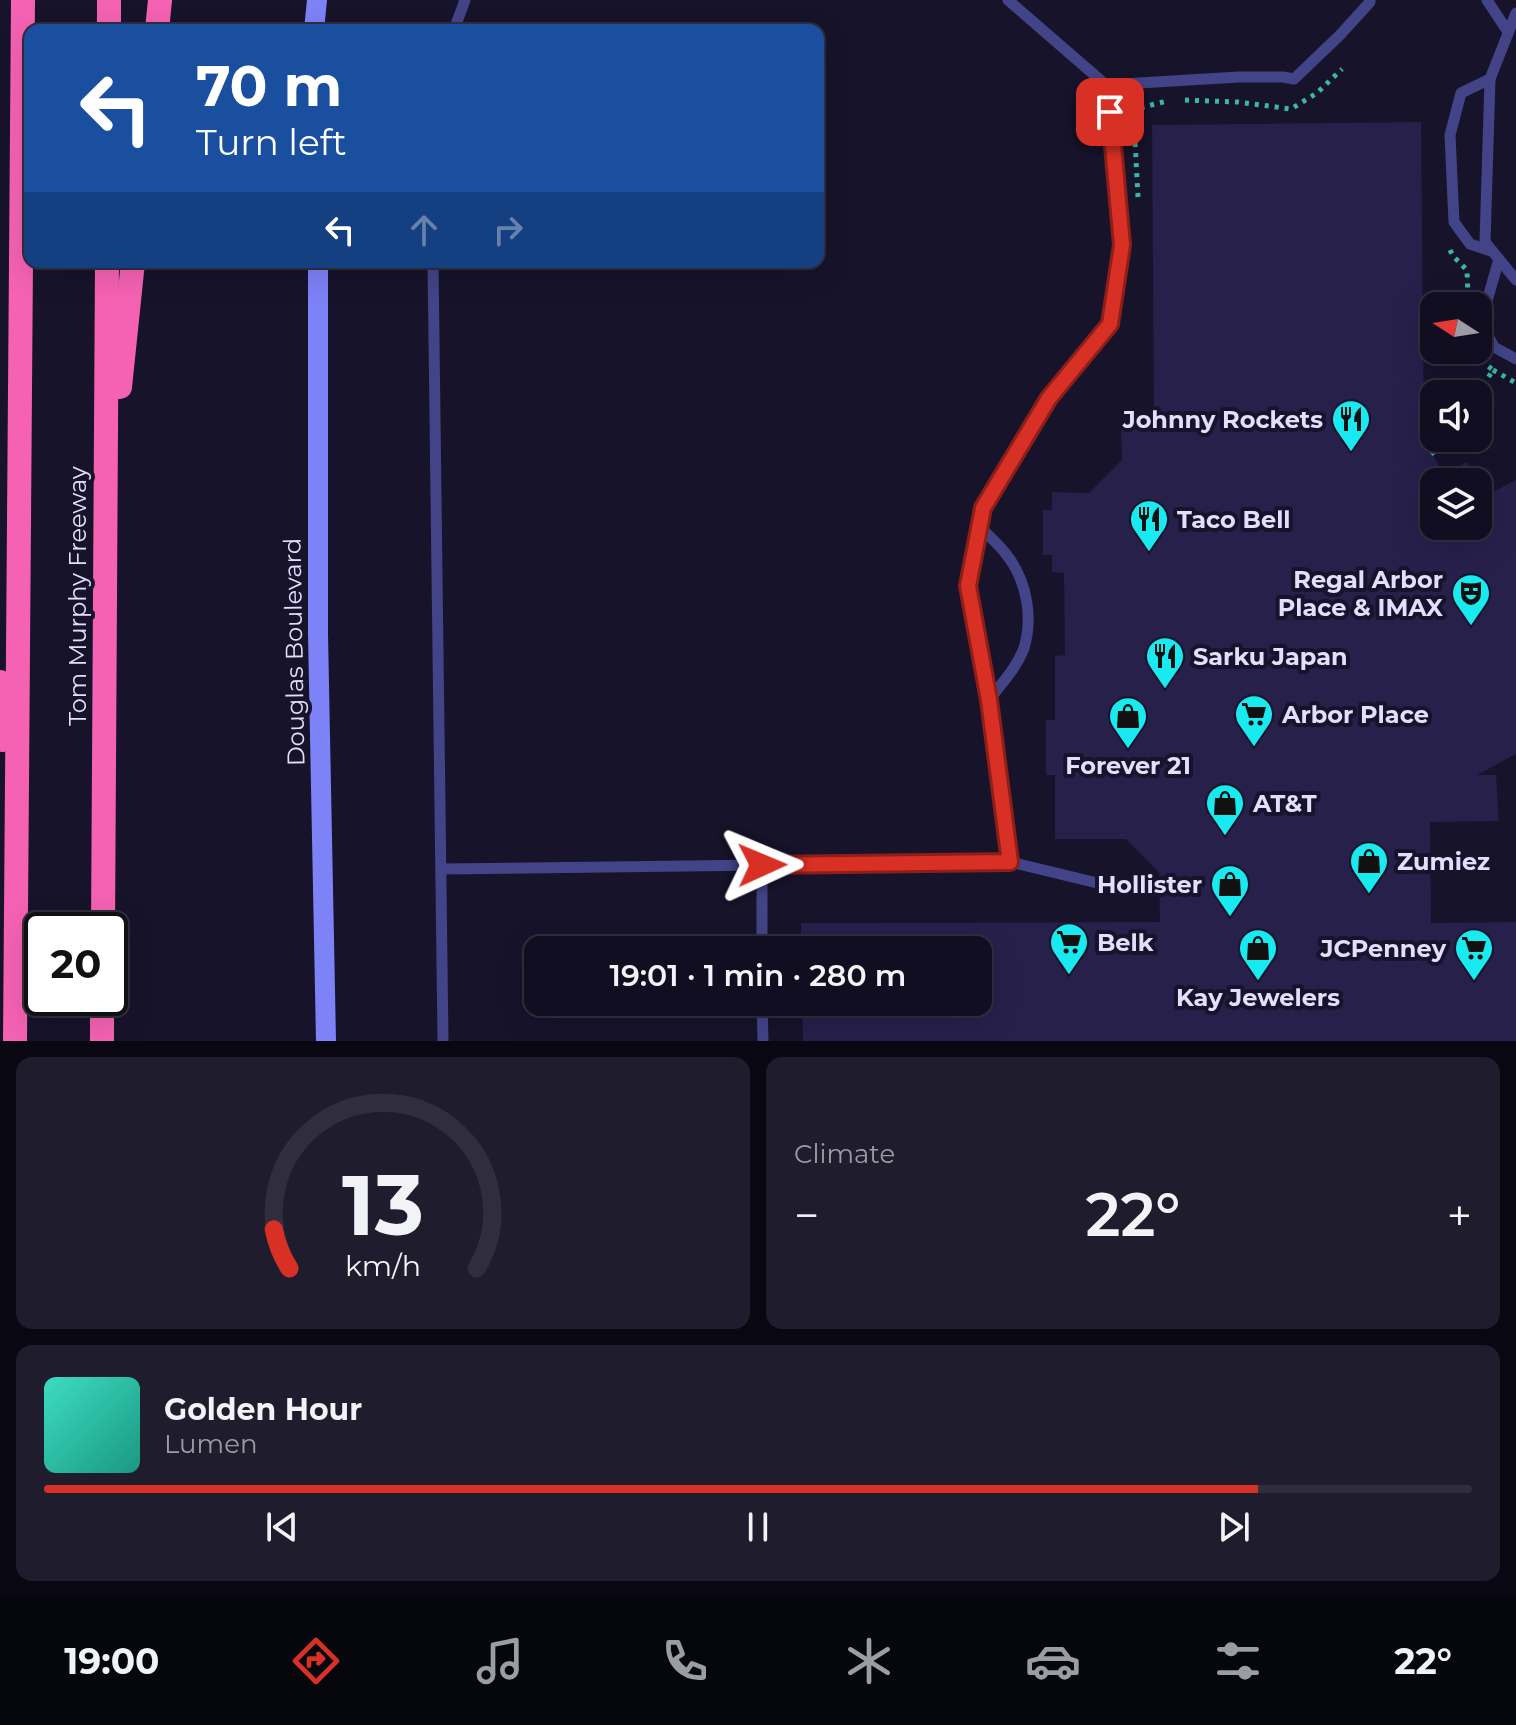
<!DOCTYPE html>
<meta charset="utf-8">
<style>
body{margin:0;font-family:Montserrat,sans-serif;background:#1e1c2d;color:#f1f3f6;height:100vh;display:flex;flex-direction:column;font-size:30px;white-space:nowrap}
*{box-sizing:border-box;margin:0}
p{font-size:26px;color:#9c9ca5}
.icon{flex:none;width:44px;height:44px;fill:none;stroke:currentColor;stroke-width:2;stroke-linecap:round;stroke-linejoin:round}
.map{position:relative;height:1041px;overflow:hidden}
.side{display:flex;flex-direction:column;gap:16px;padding:16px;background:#090812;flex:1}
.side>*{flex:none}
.banner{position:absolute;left:24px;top:24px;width:800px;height:244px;border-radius:16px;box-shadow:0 8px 32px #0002,0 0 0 2px #302e3e;background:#1a4fa0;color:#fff;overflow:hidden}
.needle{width:52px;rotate:282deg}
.fabs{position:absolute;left:1420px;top:292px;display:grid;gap:16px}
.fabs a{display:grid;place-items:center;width:72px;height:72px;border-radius:16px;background:#100e20;box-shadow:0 8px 32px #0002,0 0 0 2px #302e3e;font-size:40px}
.speed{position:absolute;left:24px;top:912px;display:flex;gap:16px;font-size:40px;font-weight:700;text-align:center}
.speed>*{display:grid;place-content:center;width:104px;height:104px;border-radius:50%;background:#100e20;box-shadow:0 8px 32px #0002,0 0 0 2px #302e3e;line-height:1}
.speed .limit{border:4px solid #111;border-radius:12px;background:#fff;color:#111}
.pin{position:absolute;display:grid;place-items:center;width:68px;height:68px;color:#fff;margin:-34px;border-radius:16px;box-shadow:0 4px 12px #0006}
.me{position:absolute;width:88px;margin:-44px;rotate:89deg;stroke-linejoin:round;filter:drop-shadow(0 0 6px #0008)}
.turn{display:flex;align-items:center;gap:28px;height:168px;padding:0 40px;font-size:36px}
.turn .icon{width:104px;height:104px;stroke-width:2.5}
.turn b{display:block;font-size:56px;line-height:68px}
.lanes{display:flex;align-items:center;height:76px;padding:0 40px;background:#0003;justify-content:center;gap:40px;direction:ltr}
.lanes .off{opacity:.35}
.big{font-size:60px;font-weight:600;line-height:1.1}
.side .card{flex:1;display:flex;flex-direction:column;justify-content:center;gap:12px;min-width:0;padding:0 28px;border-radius:16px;background:#1e1c2d}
.side .dial{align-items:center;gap:0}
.dial svg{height:208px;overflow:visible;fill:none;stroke:#302e3e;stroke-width:7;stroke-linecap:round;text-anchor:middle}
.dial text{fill:#f1f3f6;stroke:none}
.song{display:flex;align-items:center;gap:24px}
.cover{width:96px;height:96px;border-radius:12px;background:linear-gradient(135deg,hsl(170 70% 55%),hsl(170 70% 35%))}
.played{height:8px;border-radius:4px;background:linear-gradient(90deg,#d93025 85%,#302e3e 85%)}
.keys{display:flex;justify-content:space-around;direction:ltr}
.heat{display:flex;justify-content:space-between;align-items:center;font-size:44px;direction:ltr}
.side .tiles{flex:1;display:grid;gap:16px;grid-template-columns:1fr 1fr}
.card:last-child{grid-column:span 2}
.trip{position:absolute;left:524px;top:936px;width:468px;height:80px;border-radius:16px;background:#100e20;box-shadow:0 8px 32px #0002,0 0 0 2px #302e3e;font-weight:600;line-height:80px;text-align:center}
.dock{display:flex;height:128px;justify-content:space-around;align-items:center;background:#06060d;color:#9c9ca5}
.dock .icon{width:56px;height:56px}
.dock .active{color:#d93025}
.dock b{font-size:36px;color:#f1f3f6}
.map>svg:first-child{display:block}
.building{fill:#26204b}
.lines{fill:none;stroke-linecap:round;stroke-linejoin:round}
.path{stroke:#39b7a7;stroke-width:5;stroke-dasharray:4 6;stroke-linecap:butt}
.service{stroke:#424487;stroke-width:11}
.secondary{stroke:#7d82f7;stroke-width:20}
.motorway{stroke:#f562b3;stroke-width:24}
.route-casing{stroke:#8d1f18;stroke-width:20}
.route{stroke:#d93025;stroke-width:14}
.labels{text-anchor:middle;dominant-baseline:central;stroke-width:8;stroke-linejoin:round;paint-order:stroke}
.poi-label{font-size:24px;font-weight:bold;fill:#e1dffd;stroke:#16132b;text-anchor:start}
.street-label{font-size:24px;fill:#e1dffd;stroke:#16132b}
</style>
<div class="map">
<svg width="1516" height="1041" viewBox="0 0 1516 1041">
<rect width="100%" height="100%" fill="#16132b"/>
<polygon class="building" points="1421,122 1424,439 1439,466 1428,471 1433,480 1467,462 1477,482 1434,482 1434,526 1478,526 1478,483 1485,496 1516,480 1516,754 1477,775 1496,775 1499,821 1430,822 1431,923 1516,922 1516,1041 803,1041 802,1002 978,1002 978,950 801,950 801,923 1160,922 1159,872 1126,839 1055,839 1055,775 1046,775 1046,720 1055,720 1055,656 1065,655 1064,573 1052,572 1052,555 1043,555 1043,510 1052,510 1052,492 1089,493 1122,460 1121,424 1154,424 1152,125"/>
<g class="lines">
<g class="path">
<polyline points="1185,100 1238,102 1291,109 1317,93 1342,69"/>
<polyline points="1138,197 1134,122 1143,107 1167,101"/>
<polyline points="1450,250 1453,256 1467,270 1468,297"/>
<polyline points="1493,370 1516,383"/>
<polyline points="1478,394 1493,370 1488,366"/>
<polyline points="1431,454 1453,438"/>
</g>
<g class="service">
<polyline points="1008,0 1106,85"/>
<polyline points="1487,0 1508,32"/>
<polyline points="1516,13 1490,79 1485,242 1516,280"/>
<polyline points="454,30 465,0"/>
<polyline points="1490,79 1461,93 1450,135 1454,222 1470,244 1491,251"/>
<polyline points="1499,259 1481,322 1494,347 1516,359"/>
<polyline points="433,262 443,1041"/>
<path d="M979,526C989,536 1001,546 1009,558C1027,583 1033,618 1024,648C1017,667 1002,683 989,700"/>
<polyline points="1010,862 1118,888"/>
<polyline points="762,865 762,950"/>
<polyline points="441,869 1010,862 989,700 968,586 983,508 1049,398 1110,324 1122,245 1113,139 1106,85 1239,77 1283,77 1294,79 1340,35 1370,2 1370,0"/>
<polyline points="762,1002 763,1041"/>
</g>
<g class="secondary">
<polyline points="314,30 317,0"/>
<polyline points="318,262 318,634 326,1041"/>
</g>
<g class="motorway">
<polyline points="109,30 109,0"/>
<polyline points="157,30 160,0"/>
<polyline points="120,387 133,262"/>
<polyline points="0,682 2,740"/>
<polyline points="103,930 107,262"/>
<polyline points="15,1041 23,0"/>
<polyline points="102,1041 102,998"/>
</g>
</g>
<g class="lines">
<g class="route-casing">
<polyline id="route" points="762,865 1010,862 989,700 968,586 983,508 1049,398 1110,324 1122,245 1110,112"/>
</g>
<use href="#route" class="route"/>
</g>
<defs>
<g id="restaurant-pin" transform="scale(2)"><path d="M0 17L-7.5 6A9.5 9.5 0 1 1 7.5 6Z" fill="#18eaf0" stroke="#16132b"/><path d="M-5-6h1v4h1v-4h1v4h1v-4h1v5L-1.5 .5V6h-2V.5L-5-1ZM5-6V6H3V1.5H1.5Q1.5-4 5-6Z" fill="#111"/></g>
<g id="theatre-pin" transform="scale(2)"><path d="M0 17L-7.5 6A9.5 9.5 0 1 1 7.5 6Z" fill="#18eaf0" stroke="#16132b"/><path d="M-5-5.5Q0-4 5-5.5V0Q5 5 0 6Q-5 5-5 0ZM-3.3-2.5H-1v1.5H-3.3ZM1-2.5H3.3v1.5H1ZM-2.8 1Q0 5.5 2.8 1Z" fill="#111"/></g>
<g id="supermarket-pin" transform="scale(2)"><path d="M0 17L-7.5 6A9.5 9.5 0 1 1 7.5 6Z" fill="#18eaf0" stroke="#16132b"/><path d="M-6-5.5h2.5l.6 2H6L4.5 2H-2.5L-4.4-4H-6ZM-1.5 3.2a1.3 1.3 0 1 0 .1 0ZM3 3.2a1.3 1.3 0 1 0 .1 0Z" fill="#111"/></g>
<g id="shop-pin" transform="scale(2)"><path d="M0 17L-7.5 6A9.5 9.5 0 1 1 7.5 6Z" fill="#18eaf0" stroke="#16132b"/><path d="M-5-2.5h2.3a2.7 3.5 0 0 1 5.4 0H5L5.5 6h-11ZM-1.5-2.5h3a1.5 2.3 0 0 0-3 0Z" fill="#111"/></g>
</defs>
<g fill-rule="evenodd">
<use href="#restaurant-pin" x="1351" y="419"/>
<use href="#restaurant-pin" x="1149" y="519"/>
<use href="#theatre-pin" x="1471" y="593"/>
<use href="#restaurant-pin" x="1165" y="656"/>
<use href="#supermarket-pin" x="1254" y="714"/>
<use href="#shop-pin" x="1128" y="716"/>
<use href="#shop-pin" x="1225" y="803"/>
<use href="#shop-pin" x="1369" y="861"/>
<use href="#shop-pin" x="1230" y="884"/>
<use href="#supermarket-pin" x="1069" y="942"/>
<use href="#shop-pin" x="1258" y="948"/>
<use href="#supermarket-pin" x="1474" y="948"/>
</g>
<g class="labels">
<g class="poi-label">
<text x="1323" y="419" text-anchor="end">Johnny Rockets</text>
<text x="1177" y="519">Taco Bell</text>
<text x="1443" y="579" text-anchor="end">Regal Arbor<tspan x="1443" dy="28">Place &amp; IMAX</tspan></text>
<text x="1193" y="656">Sarku Japan</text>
<text x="1282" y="714">Arbor Place</text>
<text x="1128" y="765" text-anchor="middle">Forever 21</text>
<text x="1253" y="803">AT&amp;T</text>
<text x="1397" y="861">Zumiez</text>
<text x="1202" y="884" text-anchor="end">Hollister</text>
<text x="1097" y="942">Belk</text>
<text x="1446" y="948" text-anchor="end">JCPenney</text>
<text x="1258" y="997" text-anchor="middle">Kay Jewelers</text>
</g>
<g class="street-label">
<text transform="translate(77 596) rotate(-90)">Tom Murphy Freeway</text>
<text transform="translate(294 652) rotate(-91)">Douglas Boulevard</text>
</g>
</g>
</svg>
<div class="fabs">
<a><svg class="needle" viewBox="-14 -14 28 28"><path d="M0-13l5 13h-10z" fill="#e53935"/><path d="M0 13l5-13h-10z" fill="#9c9ca5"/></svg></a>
<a><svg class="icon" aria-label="sound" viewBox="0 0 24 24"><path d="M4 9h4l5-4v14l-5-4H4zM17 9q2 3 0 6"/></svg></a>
<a><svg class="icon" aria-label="layers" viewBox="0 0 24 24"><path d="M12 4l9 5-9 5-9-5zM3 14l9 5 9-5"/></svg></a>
</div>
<div class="speed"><div class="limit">20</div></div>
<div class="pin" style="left:1110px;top:112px;background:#d93025"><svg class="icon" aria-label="arrive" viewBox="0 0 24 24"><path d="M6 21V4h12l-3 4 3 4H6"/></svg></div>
<svg class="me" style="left:762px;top:865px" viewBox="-20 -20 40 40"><path d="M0-17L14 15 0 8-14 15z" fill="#d93025" stroke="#fff" stroke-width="4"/></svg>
<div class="trip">19:01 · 1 min · 280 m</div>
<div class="banner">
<div class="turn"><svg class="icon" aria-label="left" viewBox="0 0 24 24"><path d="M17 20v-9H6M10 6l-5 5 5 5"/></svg><div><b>70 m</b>Turn left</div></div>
<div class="lanes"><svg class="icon" aria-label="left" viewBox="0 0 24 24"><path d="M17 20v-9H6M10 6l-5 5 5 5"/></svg><svg class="icon off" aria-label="ahead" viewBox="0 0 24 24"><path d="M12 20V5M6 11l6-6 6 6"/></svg><svg class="icon off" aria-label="right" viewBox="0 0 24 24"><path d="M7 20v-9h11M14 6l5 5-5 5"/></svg></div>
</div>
</div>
<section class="side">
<div class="tiles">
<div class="card dial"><svg viewBox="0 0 100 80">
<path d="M14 69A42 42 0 1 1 86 69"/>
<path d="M14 69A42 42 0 0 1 8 54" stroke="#d93025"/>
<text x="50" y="56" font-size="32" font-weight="700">13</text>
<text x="50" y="72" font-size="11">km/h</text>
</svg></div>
<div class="card"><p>Climate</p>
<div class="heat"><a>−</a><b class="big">22°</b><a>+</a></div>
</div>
<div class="card">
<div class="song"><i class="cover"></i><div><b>Golden Hour</b><p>Lumen</p></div></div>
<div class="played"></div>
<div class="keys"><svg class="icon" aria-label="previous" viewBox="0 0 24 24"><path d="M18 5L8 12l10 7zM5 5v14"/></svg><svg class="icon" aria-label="pause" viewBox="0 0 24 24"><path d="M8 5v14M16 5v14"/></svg><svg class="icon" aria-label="next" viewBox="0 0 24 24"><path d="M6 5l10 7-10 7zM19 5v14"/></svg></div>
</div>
</div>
</section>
<nav class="dock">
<b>19:00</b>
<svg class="icon active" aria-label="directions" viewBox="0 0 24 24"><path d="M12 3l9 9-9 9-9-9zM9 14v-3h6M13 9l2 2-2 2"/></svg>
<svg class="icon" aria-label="music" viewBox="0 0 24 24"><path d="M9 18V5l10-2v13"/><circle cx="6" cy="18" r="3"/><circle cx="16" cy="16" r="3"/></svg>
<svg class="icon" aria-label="phone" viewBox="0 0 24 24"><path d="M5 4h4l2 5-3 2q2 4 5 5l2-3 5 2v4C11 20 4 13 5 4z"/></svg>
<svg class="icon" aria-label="climate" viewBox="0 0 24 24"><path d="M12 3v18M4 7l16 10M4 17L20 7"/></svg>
<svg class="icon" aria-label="car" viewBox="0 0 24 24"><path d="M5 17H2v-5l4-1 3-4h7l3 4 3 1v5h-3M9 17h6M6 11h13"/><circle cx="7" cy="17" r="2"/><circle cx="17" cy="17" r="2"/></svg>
<svg class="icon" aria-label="filters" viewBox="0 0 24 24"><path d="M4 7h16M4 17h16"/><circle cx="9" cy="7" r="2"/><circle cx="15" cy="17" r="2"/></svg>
<b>22°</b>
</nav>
